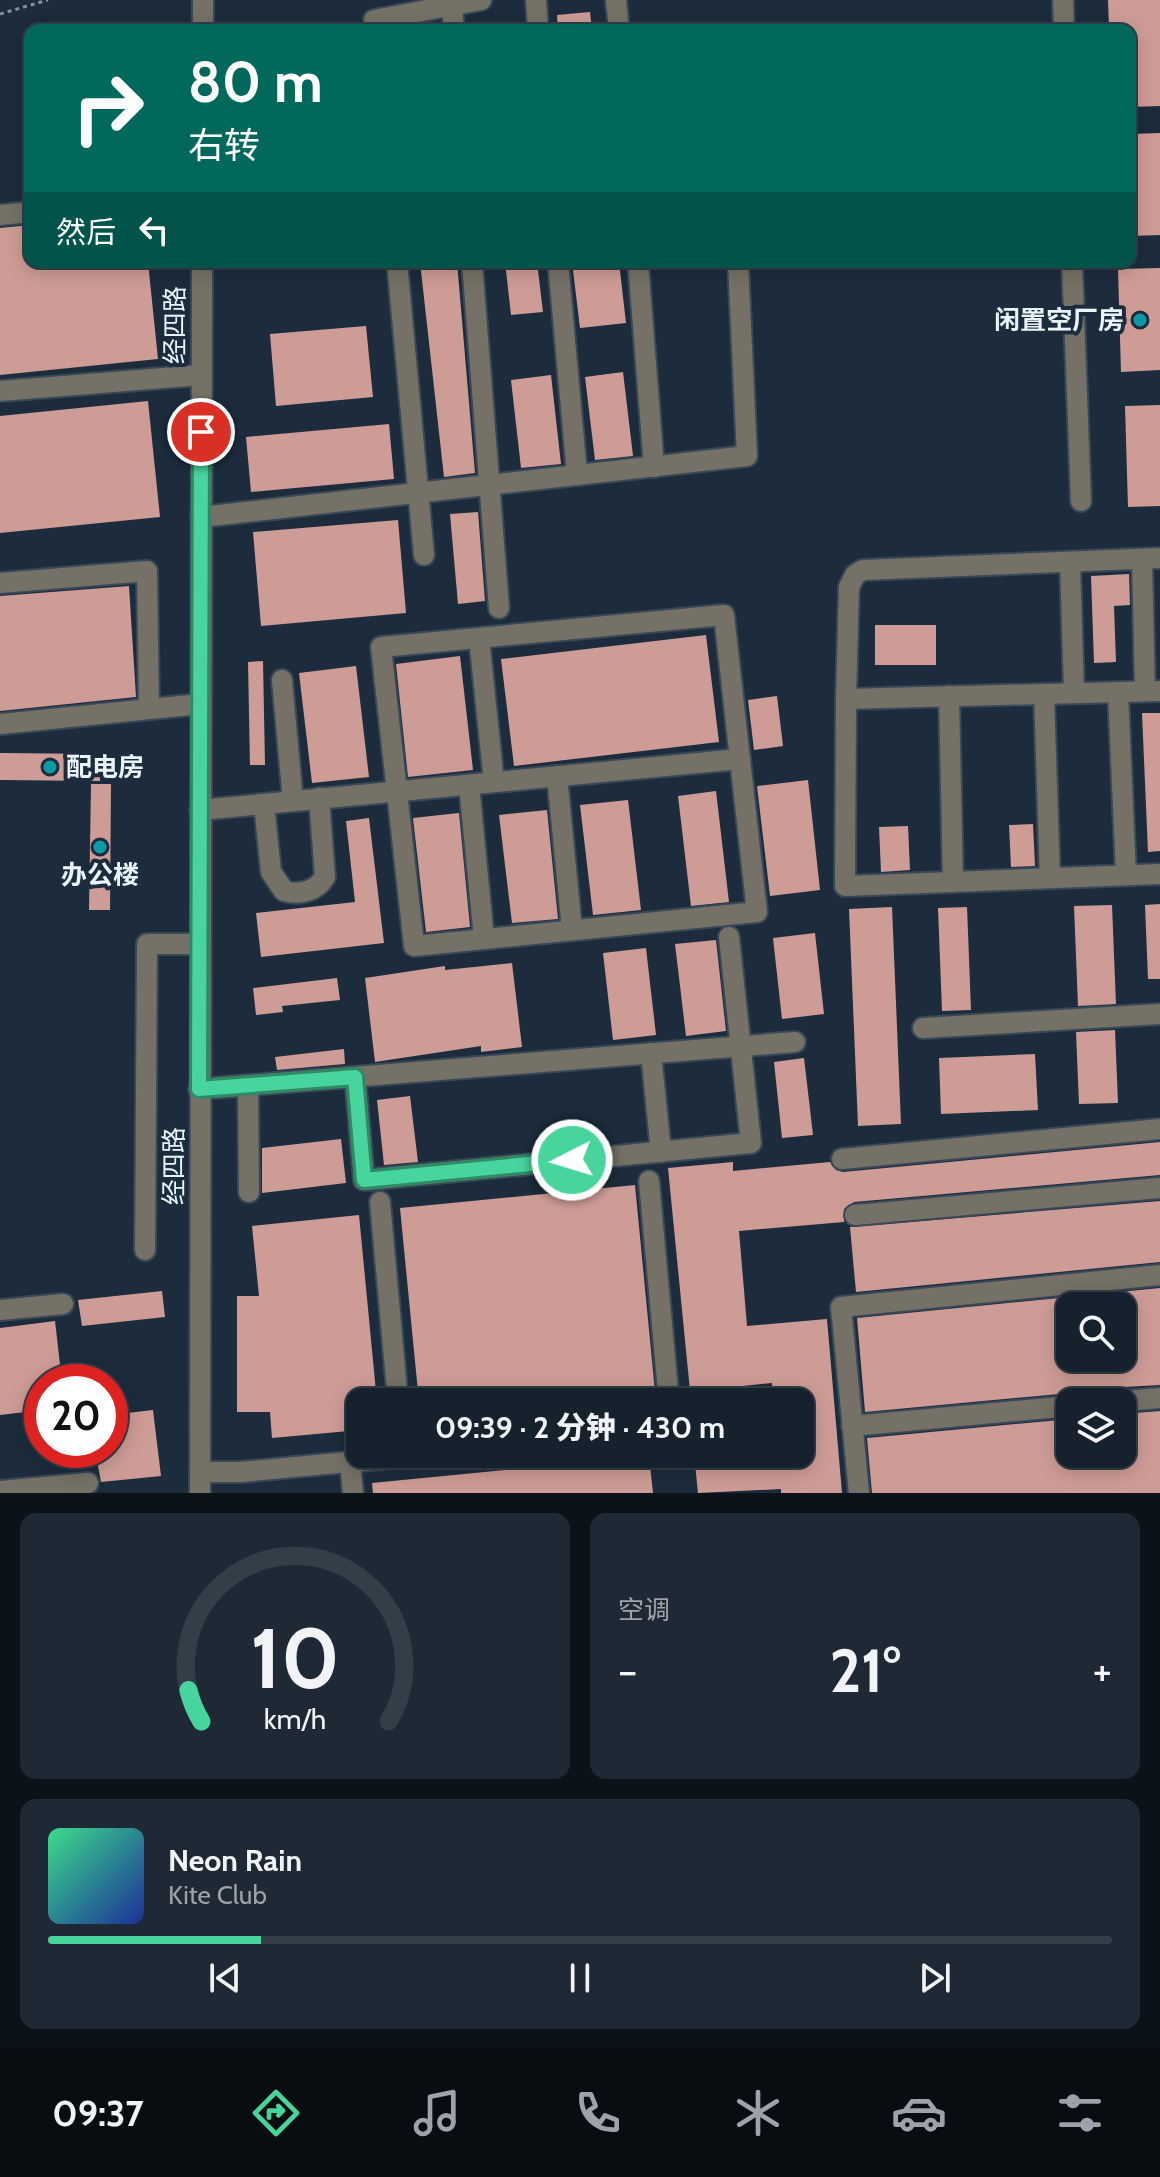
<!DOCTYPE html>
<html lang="zh">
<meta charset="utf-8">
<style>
body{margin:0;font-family:Cabin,"Noto Sans SC",sans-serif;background:#1e2935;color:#f1f3f6;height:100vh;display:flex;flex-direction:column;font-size:30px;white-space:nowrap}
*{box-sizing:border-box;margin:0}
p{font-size:26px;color:#9da3aa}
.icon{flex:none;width:44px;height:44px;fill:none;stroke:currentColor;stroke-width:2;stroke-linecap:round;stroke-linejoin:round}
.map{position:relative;height:1493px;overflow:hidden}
.panel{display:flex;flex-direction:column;gap:20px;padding:20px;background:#0c1219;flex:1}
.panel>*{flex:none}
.hud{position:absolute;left:24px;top:24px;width:1112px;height:244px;border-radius:16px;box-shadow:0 4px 20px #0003,0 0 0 2px #343e49;background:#00695c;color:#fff;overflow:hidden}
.buttons{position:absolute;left:1056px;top:1292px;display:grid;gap:16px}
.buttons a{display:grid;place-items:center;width:80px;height:80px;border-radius:16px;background:#15212d;box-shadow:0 4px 20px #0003,0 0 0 2px #343e49;font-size:40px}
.speed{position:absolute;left:24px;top:1364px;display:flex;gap:16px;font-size:40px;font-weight:700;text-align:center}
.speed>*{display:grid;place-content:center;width:104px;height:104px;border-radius:50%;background:#15212d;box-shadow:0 4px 20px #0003,0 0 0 2px #343e49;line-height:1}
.speed .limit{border:12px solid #d22;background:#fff;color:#111}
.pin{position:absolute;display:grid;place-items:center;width:68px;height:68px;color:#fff;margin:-34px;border:4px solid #fff;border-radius:50%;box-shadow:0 2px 8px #0007}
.me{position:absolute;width:88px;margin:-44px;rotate:265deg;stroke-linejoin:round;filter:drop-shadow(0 0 6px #0008)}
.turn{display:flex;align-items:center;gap:28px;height:168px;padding:0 32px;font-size:36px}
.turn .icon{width:104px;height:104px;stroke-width:2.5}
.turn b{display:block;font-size:56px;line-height:68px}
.then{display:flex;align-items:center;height:76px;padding:0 32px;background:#0003;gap:16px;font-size:30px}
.big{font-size:60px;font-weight:800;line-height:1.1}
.panel .card{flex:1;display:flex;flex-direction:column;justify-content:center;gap:12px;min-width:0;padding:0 28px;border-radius:16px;background:#1e2935}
.panel .dial{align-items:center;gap:0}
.dial svg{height:208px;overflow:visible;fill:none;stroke:#343e49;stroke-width:7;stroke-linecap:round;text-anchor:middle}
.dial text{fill:#f1f3f6;stroke:none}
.song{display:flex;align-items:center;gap:24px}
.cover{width:96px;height:96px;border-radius:12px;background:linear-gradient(135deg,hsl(150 70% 55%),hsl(230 70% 35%))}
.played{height:8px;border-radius:4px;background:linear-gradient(90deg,#47d49d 20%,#343e49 20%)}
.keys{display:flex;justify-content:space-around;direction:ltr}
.heat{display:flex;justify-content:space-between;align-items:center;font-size:44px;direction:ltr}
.panel .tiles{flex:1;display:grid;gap:20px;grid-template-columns:1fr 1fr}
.card:last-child{grid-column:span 2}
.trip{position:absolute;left:346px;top:1388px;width:468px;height:80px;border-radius:16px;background:#15212d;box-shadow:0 4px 20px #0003,0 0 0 2px #343e49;font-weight:800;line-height:80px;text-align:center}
.dock{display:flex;height:128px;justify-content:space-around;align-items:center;background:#080d12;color:#9da3aa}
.dock .icon{width:56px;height:56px}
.dock .on{color:#47d49d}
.dock b{font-size:36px;color:#f1f3f6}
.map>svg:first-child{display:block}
.building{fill:#ce9c96;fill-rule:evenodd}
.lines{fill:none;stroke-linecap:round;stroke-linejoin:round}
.minor-casing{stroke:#394857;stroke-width:24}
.path{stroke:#84919f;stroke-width:3;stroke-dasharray:4 4;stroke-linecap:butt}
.minor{stroke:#757166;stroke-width:20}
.route-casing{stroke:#2e8a66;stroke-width:20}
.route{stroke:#47d49d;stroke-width:14}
.culture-dot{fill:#0f9aa8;stroke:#1c2c3c;stroke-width:3}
.labels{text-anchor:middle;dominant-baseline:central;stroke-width:8;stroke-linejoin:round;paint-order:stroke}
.poi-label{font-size:26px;font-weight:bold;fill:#e8f3fe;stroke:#1c2c3c;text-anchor:end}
.street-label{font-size:26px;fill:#e8f3fe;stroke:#1c2c3c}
</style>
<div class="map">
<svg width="1160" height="1493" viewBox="0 0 1160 1493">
<rect width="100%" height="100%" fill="#1c2c3c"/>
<g class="building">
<polygon points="1108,0 1160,0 1160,106 1130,107 1130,30 1109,30"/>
<polygon points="590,12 592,30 558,30 557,15"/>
<polygon points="1160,133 1160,235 1130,236 1130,134"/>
<polygon points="30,225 30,262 148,262 158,359 0,375 0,228"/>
<polygon points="420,262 457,262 475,473 444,477"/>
<polygon points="505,262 537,262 543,312 511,315"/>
<polygon points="572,262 619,262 626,323 580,328"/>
<polygon points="1160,268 1160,370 1121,372 1118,269"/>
<polygon points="366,326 373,397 276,406 270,334"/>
<polygon points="623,372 633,456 595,460 585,377"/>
<polygon points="551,375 561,464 521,468 511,380"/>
<polygon points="148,401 160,517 0,533 0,416"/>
<polygon points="1160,405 1160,506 1128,507 1125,406"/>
<polygon points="389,424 394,479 251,492 246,437"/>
<polygon points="478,512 485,601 458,604 450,514"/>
<polygon points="398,520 406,613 261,626 253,532"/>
<polygon points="1129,574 1130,605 1114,606 1116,662 1094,663 1091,576"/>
<polygon points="129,586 136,697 0,711 0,596"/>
<rect x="875" y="625" width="61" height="40"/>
<polygon points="706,635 719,742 514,766 501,659"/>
<polygon points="460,656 473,770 408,777 396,664"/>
<polygon points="263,661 265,765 250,765 248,662"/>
<polygon points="356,666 369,777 312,783 299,673"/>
<polygon points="777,696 783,746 754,750 748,700"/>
<polygon points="1142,713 1160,713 1160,851 1148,852"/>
<polygon points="0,753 100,754 100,781 0,780"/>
<polygon points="808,780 820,890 770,896 757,786"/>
<polygon points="91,784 111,784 110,910 89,910"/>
<polygon points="716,791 729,902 691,906 678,796"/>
<polygon points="628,800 641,910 593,915 580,805"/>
<polygon points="547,810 558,919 512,923 499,815"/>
<polygon points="459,813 470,927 426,932 413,818"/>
<polygon points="369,818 384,943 261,957 256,913 355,902 346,821"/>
<polygon points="1033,824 1035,866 1011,867 1009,825"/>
<polygon points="908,826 910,870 881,872 879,827"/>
<polygon points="1160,904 1160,979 1148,979 1145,905"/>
<polygon points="1112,905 1116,1004 1078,1006 1074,906"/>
<polygon points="892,907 901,1124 858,1126 849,909"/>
<polygon points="967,907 971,1010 942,1011 938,908"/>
<polygon points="815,933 824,1014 782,1019 773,938"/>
<polygon points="716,940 726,1031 686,1036 675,944"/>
<polygon points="646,948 656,1035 613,1040 603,953"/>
<polygon points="512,963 522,1047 481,1052 481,1046 375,1062 365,978 445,966 445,970"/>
<polygon points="337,978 340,1000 282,1006 283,1012 256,1015 253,988"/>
<polygon points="1115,1030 1118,1103 1079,1104 1076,1032"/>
<polygon points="344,1049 345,1064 277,1070 275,1057"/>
<polygon points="1035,1054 1038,1110 941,1114 939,1058"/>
<polygon points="804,1058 813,1135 782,1138 774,1062"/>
<polygon points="410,1096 418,1162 384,1165 377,1100"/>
<polygon points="341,1139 346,1183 262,1193 262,1148"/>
<polygon points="1160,1142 1160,1175 854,1202 844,1209 844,1222 739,1231 747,1326 827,1319 842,1493 781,1493 781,1489 698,1493 694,1454 800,1454 800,1402 773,1402 772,1383 714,1389 715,1398 691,1401 668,1168 733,1162 733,1171 830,1162 836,1170 843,1172"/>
<polygon points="635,1185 656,1402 419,1402 400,1208"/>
<polygon points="1160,1201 1160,1262 856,1292 850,1227"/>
<polygon points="359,1215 377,1402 360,1402 360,1430 272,1438 270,1412 237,1412 237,1296 259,1296 252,1226"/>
<path d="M1160,1288V1385L1070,1390V1393L865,1412L857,1318ZM1070,1306H1122V1358H1070Z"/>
<polygon points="162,1291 165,1317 82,1326 78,1300"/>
<polygon points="55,1321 62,1382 42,1382 42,1410 0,1415 0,1328"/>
<polygon points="153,1410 161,1476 101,1482 95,1450 110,1450 110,1415"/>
<polygon points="1160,1411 1160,1493 872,1493 867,1438 1070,1419 1070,1454 1122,1454 1122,1414"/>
<polygon points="649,1456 653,1493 373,1493 372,1483"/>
</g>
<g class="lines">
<g class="minor-casing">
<g id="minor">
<polyline points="536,0 538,30"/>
<polyline points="616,0 619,30"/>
<polyline points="1063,0 1064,30"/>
<polyline points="452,6 454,30"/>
<polyline points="374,20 481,0"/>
<polyline points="203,30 203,0"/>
<polyline points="0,215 30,212"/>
<polyline points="397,262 424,555"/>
<polyline points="472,262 499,608"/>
<polyline points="558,262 577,475"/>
<polyline points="638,262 654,467"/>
<polyline points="1072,262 1081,501"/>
<polyline points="0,391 201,375"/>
<polyline points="201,517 747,456 738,262"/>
<polyline points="1142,559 1145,691"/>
<polyline points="1070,562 1074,693"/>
<polyline points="0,583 147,571 149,709"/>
<polygon points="724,615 757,912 414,946 381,647"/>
<polyline points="479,638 494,782"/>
<polyline points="282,680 293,801"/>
<polyline points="1160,691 846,699 845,886 1160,874"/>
<polyline points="1118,692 1126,875"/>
<polyline points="1044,694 1050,878"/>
<polyline points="949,696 953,882"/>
<polyline points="846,699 849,587 855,575 863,570 1160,558"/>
<polyline points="0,724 200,704"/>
<polyline points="557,776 572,930"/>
<polyline points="469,785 484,939"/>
<path d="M264,804L271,872L284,891C299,895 316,892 325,877L319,798"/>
<polyline points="200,810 740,759"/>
<polyline points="923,1028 1160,1014"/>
<polyline points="651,1053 661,1152"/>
<polyline points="355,1077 364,1180 751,1143 729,937"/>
<polyline points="248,1085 249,1192"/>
<polyline points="199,1089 795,1042"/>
<polyline points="842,1159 1160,1129"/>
<polyline points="649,1181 669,1402"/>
<polyline points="380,1202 398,1402"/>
<polyline points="855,1215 1160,1188"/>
<polyline points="145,1250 147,944 200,944"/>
<polyline points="0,1310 63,1304"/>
<polyline points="1112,1402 1160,1398"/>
<polyline points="852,1426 1070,1406"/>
<polyline points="350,1462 353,1493"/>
<polyline points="201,1472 241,1472 435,1454"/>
<polyline points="0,1491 88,1483"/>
<polyline points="200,1493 202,262"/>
<polyline points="859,1493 841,1307 1160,1275"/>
</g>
</g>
<polyline class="path" points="0,14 48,0"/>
<use href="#minor" class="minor"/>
</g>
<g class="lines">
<g class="route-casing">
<polyline id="route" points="201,432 199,1089 355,1077 364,1180 572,1160"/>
</g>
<use href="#route" class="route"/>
</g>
<g class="culture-dot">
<circle cx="1140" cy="320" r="8"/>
<circle cx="50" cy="767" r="8"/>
<circle cx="100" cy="847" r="8"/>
</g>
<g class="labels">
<g class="poi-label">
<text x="1124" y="320">闲置空厂房</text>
<text x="66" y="767" text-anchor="start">配电房</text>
<text x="100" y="875" text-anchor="middle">办公楼</text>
</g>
<g class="street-label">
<text transform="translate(175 325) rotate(-90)">经四路</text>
<text transform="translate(174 1166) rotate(-90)">经四路</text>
</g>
</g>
</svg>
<div class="buttons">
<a><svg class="icon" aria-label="search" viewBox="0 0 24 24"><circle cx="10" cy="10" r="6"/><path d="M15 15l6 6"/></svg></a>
<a><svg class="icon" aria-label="layers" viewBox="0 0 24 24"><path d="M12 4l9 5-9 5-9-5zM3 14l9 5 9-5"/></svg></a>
</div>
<div class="speed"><div class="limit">20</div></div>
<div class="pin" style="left:201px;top:432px;background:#d93025"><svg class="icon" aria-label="arrive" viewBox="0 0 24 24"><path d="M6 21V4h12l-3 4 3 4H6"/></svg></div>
<svg class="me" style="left:572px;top:1160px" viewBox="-20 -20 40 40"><circle r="17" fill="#47d49d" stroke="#fff" stroke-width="3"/><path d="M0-11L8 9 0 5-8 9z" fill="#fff"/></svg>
<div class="trip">09:39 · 2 分钟 · 430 m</div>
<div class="hud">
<div class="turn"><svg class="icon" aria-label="right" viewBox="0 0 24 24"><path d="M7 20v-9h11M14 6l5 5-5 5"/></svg><div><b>80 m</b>右转</div></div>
<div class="then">然后<svg class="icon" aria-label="left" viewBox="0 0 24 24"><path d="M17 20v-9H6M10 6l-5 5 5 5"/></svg></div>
</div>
</div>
<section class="panel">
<div class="tiles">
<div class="card dial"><svg viewBox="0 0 100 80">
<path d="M14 69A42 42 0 1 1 86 69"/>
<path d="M14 69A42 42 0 0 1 9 57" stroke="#47d49d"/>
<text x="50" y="56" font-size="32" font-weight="700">10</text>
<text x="50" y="72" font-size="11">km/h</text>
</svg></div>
<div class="card"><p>空调</p>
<div class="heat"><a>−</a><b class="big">21°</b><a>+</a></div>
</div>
<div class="card">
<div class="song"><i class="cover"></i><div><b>Neon Rain</b><p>Kite Club</p></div></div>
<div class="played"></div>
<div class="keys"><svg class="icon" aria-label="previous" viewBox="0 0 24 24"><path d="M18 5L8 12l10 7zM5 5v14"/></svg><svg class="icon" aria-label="pause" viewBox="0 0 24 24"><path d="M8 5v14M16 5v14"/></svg><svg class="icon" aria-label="next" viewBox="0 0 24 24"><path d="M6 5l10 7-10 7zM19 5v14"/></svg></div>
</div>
</div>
</section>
<nav class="dock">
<b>09:37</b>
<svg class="icon on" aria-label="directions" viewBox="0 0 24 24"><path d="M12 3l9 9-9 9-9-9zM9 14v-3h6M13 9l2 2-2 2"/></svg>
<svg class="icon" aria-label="music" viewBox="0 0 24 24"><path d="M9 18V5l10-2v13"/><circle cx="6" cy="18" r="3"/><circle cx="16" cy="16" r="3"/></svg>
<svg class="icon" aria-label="phone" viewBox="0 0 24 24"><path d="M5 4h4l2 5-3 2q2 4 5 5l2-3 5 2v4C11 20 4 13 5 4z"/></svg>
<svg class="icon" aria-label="climate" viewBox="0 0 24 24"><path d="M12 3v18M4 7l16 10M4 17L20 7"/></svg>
<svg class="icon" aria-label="car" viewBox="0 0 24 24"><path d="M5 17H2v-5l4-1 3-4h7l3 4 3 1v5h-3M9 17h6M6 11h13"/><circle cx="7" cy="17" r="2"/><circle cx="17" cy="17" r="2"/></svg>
<svg class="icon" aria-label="filters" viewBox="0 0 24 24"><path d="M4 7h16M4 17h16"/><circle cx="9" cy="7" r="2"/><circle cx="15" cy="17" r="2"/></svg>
</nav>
